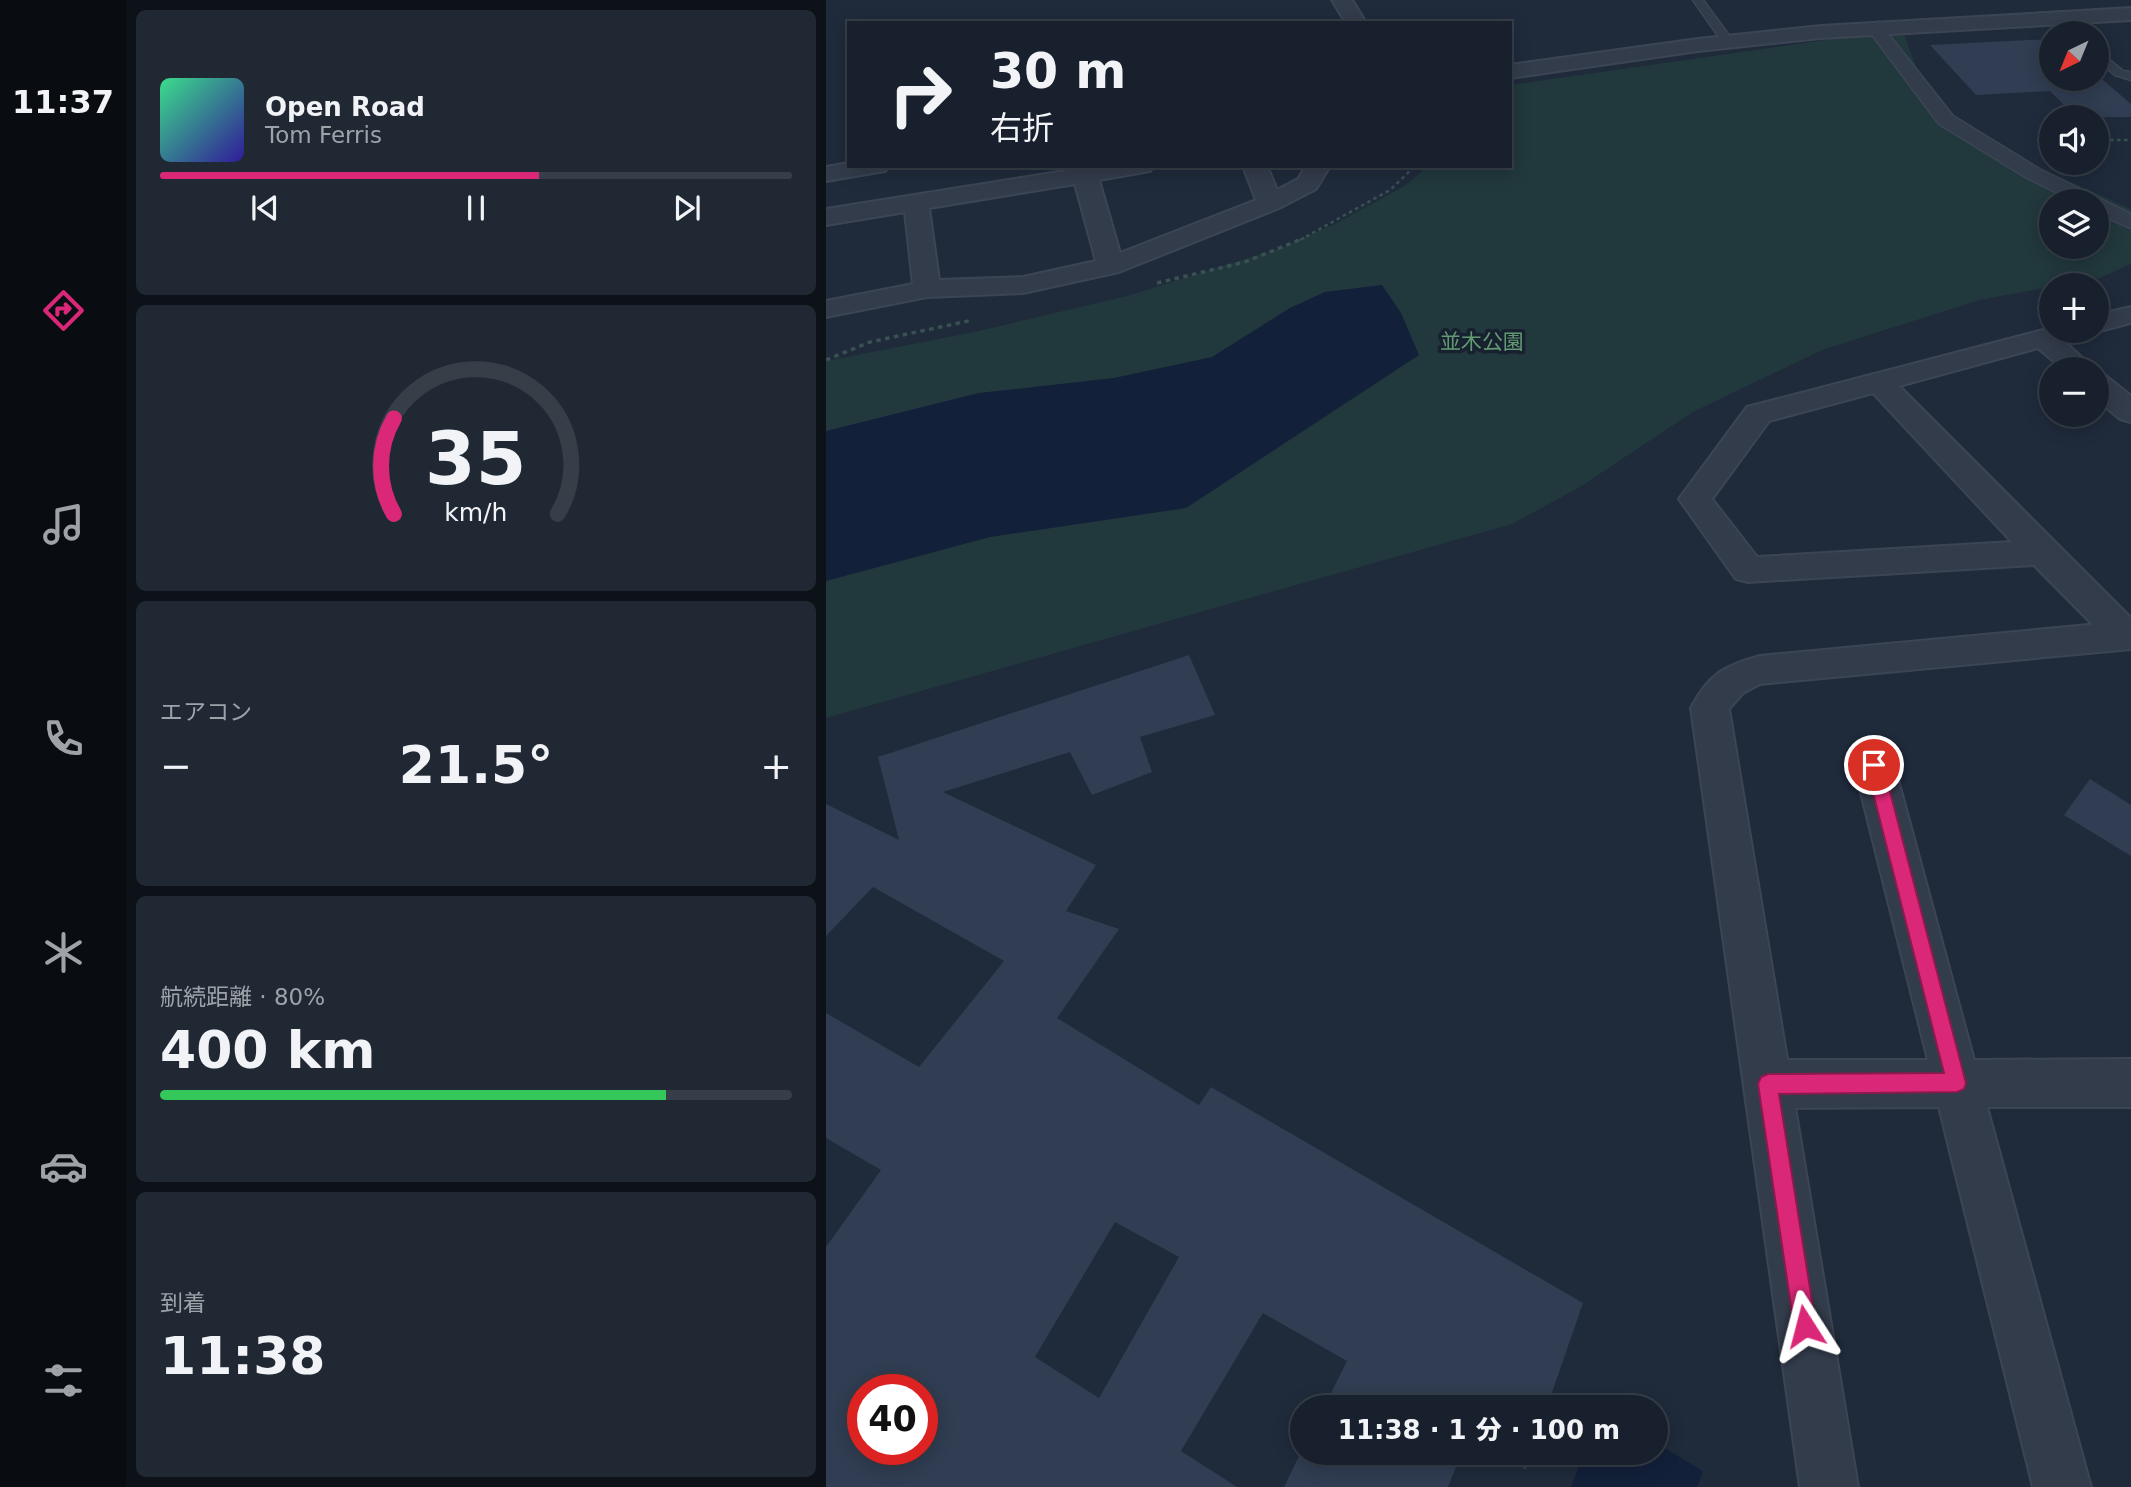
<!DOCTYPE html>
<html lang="ja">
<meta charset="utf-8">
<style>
body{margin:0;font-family:"DejaVu Sans","Noto Sans JP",sans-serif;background:#202834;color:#f1f3f6;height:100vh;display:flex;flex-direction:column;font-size:26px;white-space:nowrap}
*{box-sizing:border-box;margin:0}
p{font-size:23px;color:#9ea3a9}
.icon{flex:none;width:38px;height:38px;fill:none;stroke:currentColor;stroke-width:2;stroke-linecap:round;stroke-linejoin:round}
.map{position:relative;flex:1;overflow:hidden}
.details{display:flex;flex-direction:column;gap:10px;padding:10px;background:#0d1218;width:700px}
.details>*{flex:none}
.banner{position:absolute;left:21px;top:21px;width:665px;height:147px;border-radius:0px;box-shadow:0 4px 18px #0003,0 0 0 2px #363e48;background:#17202c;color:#f1f3f6;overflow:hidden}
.needle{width:46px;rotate:223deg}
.fabs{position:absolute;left:1213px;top:21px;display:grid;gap:14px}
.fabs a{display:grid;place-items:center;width:70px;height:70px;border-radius:50%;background:#17202c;box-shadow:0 4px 18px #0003,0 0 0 2px #363e48;font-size:35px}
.speed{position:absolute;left:21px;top:1374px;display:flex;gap:14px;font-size:35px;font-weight:700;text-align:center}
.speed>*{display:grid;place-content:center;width:91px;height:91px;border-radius:50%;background:#17202c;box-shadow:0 4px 18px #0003,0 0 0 2px #363e48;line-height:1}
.speed .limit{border:10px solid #d22;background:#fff;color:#111}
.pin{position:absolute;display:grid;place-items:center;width:60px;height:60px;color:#fff;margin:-30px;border:4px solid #fff;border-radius:50%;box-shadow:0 2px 7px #0007}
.me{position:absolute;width:77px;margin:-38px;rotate:351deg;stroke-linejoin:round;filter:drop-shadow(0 0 5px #0008)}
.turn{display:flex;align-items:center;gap:24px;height:147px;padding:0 28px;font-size:32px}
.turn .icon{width:91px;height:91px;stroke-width:2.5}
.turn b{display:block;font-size:49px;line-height:60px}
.big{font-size:52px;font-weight:800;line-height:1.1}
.details .card{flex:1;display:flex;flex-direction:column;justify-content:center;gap:10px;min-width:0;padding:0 24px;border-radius:10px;background:#202834}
.details .dial{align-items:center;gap:0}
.dial svg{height:182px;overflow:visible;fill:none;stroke:#363e48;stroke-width:7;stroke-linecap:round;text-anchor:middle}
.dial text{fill:#f1f3f6;stroke:none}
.song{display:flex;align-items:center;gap:21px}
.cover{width:84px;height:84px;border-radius:10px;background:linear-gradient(135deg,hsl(150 70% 55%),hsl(250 70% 35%))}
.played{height:7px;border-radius:4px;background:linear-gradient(90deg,#db2777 60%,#363e48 60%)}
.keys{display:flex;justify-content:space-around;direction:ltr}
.heat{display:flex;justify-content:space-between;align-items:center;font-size:38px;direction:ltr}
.charge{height:10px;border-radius:5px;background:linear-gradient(90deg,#34c759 80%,#363e48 0)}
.trip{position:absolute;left:464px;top:1395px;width:378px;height:70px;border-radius:35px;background:#17202c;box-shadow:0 4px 18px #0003,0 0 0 2px #363e48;font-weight:800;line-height:70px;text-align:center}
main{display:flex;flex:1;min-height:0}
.dock{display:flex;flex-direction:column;width:126px;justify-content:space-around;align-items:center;background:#090d12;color:#9ea3a9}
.dock .icon{width:49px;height:49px}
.dock .active{color:#db2777}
.dock b{font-size:32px;color:#f1f3f6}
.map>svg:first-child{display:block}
.green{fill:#21383c;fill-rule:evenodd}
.water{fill:#122039}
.building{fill:#303d52;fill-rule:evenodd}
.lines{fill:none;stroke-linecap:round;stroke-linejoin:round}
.service-casing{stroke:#3c4554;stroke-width:3}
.pedestrian-casing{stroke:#3c4554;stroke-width:3}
.minor-casing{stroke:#3c4554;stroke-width:4}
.tertiary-casing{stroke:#3c4554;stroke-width:4}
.path-far1{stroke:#3a5154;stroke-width:2.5;stroke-dasharray:3.5 3.5;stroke-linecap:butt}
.path{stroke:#3a5154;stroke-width:3.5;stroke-dasharray:4.5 4.5;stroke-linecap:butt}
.service{fill:#333c4b;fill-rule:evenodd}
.pedestrian{fill:#333c4b;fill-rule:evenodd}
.minor{fill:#333c4b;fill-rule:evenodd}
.tertiary{fill:#333c4b;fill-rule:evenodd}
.route{fill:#db2777;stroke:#8e194d;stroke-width:2}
.labels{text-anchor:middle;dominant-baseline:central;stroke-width:7;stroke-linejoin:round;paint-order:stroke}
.far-park-label{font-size:21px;fill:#629a72;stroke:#18212f}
</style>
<main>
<nav class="dock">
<b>11:37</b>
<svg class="icon active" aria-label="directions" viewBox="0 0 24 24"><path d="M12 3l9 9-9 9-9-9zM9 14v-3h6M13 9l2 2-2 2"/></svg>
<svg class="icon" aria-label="music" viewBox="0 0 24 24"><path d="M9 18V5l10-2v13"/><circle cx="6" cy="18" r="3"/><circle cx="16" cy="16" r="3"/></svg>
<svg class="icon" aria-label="phone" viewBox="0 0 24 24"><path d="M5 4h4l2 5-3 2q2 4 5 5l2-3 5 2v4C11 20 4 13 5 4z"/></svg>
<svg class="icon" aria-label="climate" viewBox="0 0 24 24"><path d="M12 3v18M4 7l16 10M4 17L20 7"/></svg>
<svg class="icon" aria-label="car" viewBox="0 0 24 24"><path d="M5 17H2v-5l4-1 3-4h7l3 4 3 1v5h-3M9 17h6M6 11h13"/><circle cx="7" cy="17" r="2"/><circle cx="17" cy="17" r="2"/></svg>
<svg class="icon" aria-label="filters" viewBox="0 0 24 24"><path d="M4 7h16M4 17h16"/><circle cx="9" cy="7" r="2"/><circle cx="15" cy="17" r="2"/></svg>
</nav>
<section class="details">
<div class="card">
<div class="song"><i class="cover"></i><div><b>Open Road</b><p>Tom Ferris</p></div></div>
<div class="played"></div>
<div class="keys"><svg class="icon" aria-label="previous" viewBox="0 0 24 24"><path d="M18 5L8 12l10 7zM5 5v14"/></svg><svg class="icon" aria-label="pause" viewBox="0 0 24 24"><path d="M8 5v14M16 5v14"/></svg><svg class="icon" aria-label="next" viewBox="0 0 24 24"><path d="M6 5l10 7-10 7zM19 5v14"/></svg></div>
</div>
<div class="card dial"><svg viewBox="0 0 100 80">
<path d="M14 69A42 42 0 1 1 86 69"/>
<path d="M14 69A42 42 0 0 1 14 27" stroke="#db2777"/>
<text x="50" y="56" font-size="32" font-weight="700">35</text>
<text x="50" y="72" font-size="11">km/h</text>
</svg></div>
<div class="card"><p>エアコン</p>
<div class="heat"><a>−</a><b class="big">21.5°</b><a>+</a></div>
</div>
<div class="card"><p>航続距離 · 80%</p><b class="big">400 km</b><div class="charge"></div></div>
<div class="card"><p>到着</p><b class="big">11:38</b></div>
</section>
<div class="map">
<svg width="1305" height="1487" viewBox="0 0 1305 1487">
<rect width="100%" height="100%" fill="#1f2a3b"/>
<path class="green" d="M1076,29L1104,104L1157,142L1305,209V264L1274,278L1154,300L996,350L867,412L754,487L686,524L0,718V361L148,332L301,296L454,248L509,224L580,185L602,166H684V85ZM1225,201H1270V247H1225Z"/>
<g class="water">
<polygon points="556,285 575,313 593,355 360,508 164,537 0,581 0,431 153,393 288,378 386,357 464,308 499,292"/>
<polygon points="830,1443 877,1471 871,1487 745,1487 758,1453 830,1452"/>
</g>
<g class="building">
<polygon points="1225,39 1225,79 1270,79 1270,74 1305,104 1305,117 1250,117 1224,91 1150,95 1104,45"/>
<path d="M363,655L389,715L314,737L326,772L266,795L244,752L117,792L270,865L240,911L293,929L231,1018L373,1105L385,1087L757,1303L721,1407H498L521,1361L437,1313L355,1451L411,1487H0V1247L55,1170L0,1138V1013L93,1067L178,961L47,887L0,936V804L73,840L52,757ZM289,1222L353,1257L273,1398L209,1357ZM37,1390H96V1449H37Z"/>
<polygon points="1264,779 1305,805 1305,856 1238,815"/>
<polygon points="476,1450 476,1452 636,1452 622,1487 458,1487"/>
<polygon points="671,1452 706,1452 700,1470"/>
</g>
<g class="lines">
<g class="service-casing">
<g id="service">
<polygon points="867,0 877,0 907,41 905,43 897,43"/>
<polygon points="1230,16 1238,16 1256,33 1244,33 1230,20"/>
<polygon points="1270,49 1297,71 1305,72 1305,80 1289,75 1270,59"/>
</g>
</g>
<g class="pedestrian-casing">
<polygon id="pedestrian" points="1052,22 1058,23 1063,35 1127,116 1215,170 1305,214 1305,228 1270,213 1270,201 1248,201 1201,178 1113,124 1047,36 1044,27"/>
</g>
<g class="minor-casing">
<g id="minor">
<path d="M270,166H328L324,171L273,180L294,253L430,200L417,166H441L451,190L472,179L480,166H504L490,189L453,208L293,272L197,293L101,297L0,317V301L87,284L79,212L0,225V209ZM249,184L270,261L197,277L113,280L103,208Z"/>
<polygon points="1305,307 1305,323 1270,332 1263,331 1270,331 1270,315"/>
<path d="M1225,328V331H1259L1255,337L1238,341L1268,369H1237L1212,348L1073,386L1305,618V647L1300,649L1287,645L1208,565L922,582L910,579L853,499L921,407ZM1047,393L1186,542L931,557L886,499L943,421Z"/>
<polygon points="1270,374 1280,376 1305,396 1305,422 1294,419 1270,399"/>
<polygon points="1048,749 1062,754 1068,765 1148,1060 1305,1059 1305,1107 1161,1107 1265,1487 1207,1487 1113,1107 942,1108 925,1101 918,1084 925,1067 942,1060 1102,1060 1028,765 1034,754"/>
</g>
</g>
<g class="tertiary-casing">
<g id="tertiary">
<polygon points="506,0 526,0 540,23 520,23"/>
<polygon points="1305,8 1305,20 995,38 872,51 684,78 684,65 872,39 995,26"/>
<polygon points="23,163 23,166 63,166 59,171 0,181 0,167"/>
<path d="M1305,621V649L934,684L917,693L903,709L1032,1487H974L865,708C883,674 898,666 934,656Z"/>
</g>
</g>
<g class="path-far1">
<polyline points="1270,140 1305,140"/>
<polyline points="474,240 564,190 589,166"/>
</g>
<g class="path">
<polyline points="331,283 419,262 478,238"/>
<polyline points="0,360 44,342 147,320"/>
</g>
<use href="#service" class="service"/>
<use href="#pedestrian" class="pedestrian"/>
<use href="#minor" class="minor"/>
<use href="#tertiary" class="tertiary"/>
</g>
<polygon class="route" points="1048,758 1054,760 1057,765 1140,1083 1138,1089 1131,1092 953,1094 990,1326 986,1334 979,1337 971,1334 968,1326 932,1084 935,1077 942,1074 1118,1073 1040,765 1043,760"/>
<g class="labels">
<g class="far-park-label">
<text x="656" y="342">並木公園</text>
</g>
</g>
</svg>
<div class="fabs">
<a><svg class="needle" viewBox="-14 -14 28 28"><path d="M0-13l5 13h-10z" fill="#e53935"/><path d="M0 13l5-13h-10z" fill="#9ea3a9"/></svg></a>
<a><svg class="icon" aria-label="sound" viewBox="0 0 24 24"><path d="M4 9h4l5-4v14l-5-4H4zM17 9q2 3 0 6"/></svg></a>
<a><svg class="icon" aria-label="layers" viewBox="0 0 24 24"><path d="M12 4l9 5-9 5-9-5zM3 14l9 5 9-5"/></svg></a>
<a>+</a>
<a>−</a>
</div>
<div class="speed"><div class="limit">40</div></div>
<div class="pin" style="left:1048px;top:765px;background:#d93025"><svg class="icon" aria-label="arrive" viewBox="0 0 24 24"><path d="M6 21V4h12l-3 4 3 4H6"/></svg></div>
<svg class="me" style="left:979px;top:1326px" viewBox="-20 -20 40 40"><path d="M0-17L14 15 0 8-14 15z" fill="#db2777" stroke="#fff" stroke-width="4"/></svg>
<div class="trip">11:38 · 1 分 · 100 m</div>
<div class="banner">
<div class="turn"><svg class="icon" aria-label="right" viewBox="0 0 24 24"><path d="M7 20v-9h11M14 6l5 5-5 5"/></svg><div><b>30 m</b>右折</div></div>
</div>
</div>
</main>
